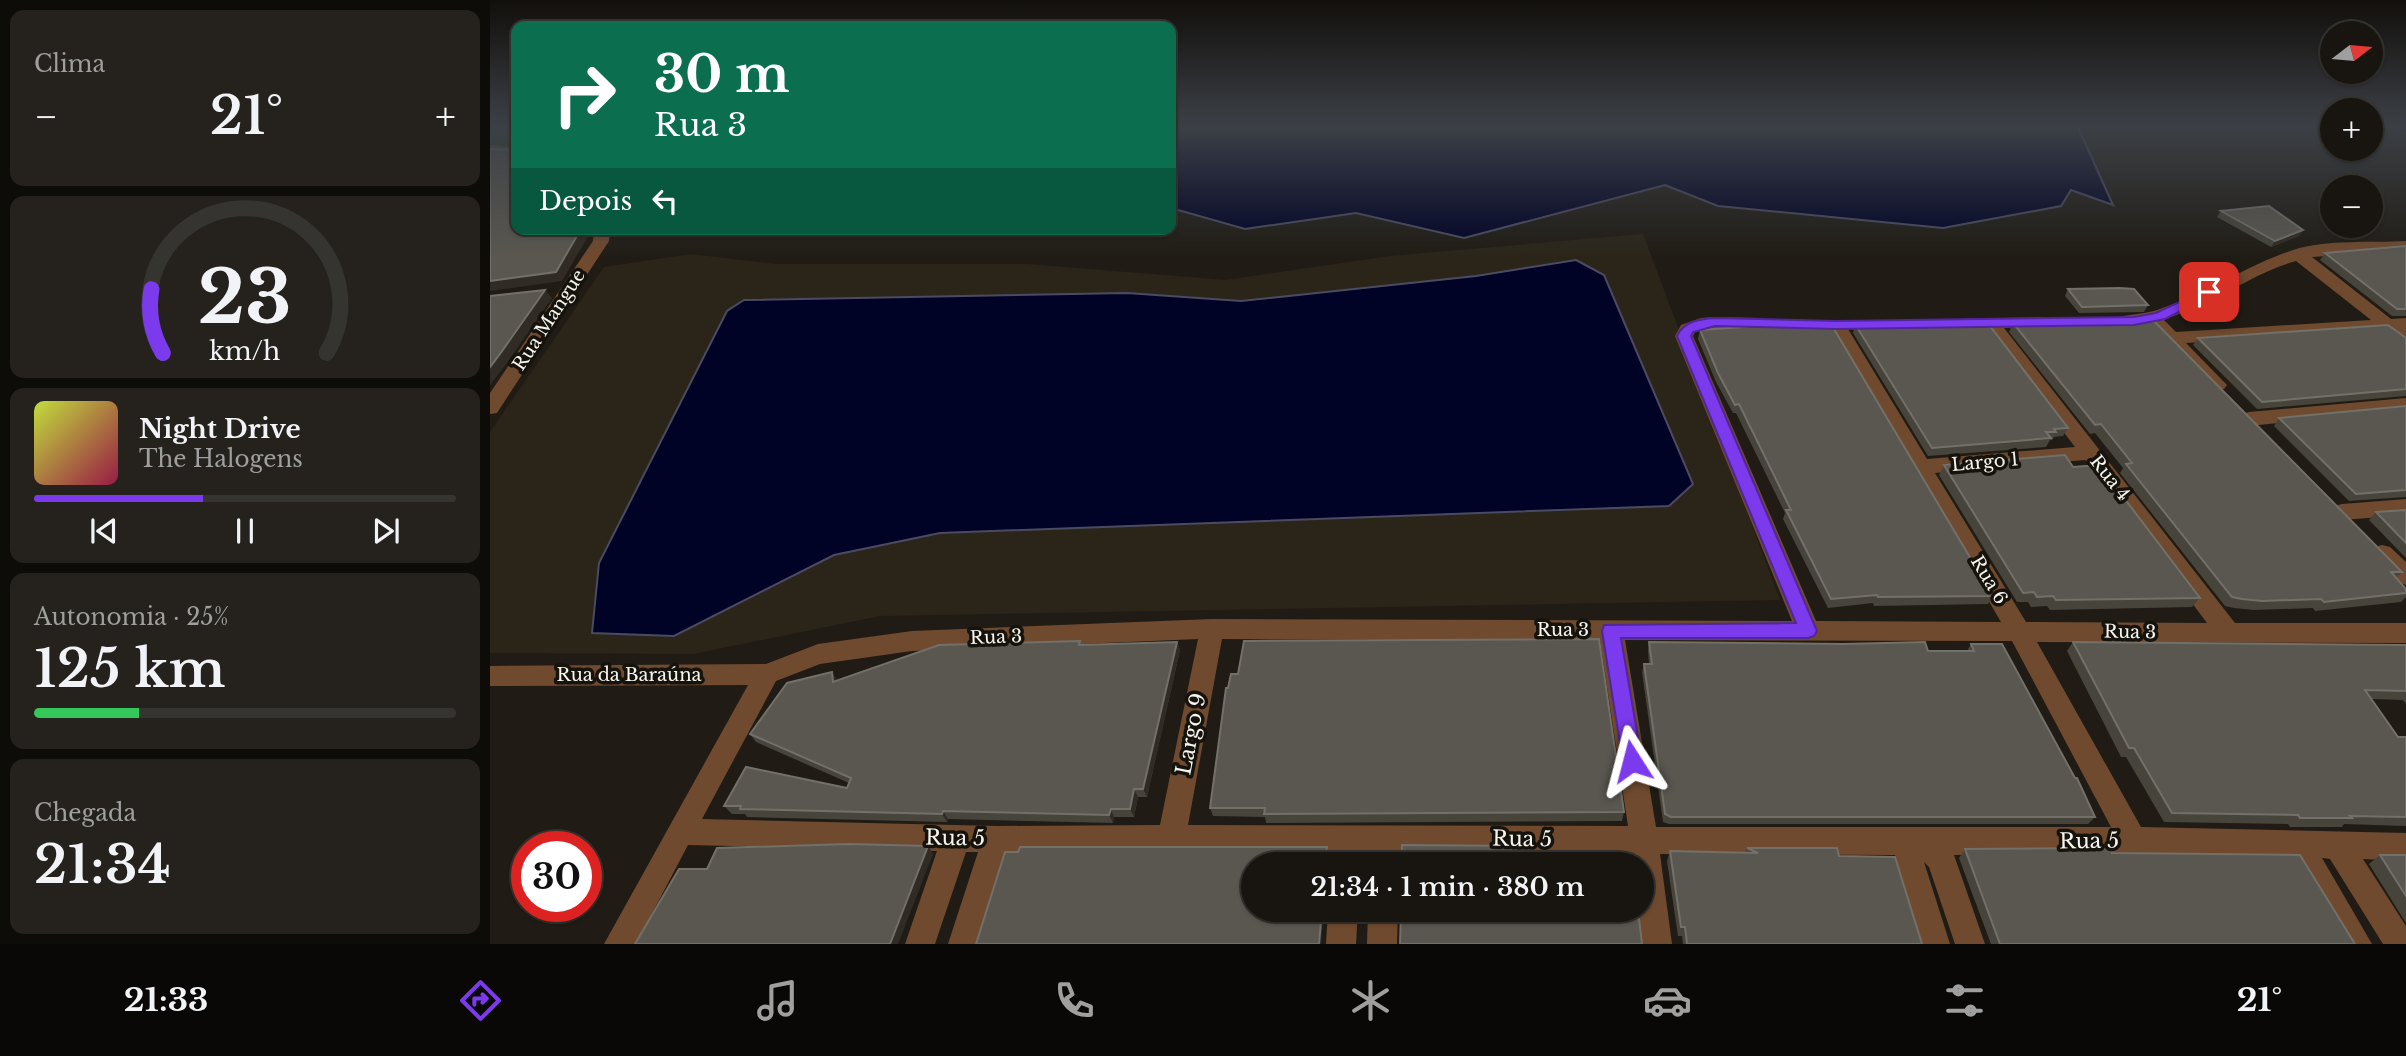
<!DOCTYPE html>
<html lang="pt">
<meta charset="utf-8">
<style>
body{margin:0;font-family:"Libre Baskerville",serif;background:#25221e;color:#f1f3f6;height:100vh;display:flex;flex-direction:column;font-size:26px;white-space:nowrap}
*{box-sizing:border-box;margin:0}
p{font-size:23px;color:#9f9f9f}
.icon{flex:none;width:38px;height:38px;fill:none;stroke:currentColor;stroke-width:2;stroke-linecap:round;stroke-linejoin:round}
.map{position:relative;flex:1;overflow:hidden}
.drawer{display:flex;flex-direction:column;gap:10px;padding:10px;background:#0d0c09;width:490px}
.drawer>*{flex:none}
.guide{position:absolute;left:21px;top:21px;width:665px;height:214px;border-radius:14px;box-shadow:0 2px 5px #0004,0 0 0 2px #363430;background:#0b6e4f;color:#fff;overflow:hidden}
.needle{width:46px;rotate:74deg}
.fabs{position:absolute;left:1830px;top:21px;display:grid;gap:14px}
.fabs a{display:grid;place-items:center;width:63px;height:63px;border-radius:50%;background:#181510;box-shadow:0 2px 5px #0004,0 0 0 2px #363430;font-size:35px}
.speed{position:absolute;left:21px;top:831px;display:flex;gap:14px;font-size:35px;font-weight:700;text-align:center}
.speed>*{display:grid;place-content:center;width:91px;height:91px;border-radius:50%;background:#181510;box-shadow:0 2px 5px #0004,0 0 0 2px #363430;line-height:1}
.speed .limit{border:10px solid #d22;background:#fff;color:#111}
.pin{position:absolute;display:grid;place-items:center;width:60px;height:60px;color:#fff;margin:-30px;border-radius:14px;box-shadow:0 4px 10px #0006}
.me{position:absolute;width:77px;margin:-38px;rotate:351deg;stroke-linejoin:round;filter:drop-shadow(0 0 5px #0008)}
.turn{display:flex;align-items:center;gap:24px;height:147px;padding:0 28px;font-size:32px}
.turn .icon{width:91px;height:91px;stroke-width:2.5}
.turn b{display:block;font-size:49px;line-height:60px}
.then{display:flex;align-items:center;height:66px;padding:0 28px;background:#0003;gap:14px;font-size:26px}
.big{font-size:52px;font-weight:600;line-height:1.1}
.drawer .card{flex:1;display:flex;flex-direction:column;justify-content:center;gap:10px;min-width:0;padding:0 24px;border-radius:14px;background:#25221e}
.drawer .dial{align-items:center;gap:0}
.dial svg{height:182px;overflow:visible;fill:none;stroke:#363430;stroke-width:7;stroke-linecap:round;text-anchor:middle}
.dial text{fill:#f1f3f6;stroke:none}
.song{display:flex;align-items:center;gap:21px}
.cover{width:84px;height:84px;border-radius:10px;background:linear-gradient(135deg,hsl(70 70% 55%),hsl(340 70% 35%))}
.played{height:7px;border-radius:4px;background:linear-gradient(90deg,#7c3aed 40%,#363430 40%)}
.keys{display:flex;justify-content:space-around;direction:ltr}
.heat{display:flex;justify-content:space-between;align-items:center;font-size:38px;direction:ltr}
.charge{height:10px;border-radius:5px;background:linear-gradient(90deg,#34c759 25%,#363430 0)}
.trip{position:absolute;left:751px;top:852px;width:413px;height:70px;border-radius:35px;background:#181510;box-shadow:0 2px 5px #0004,0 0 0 2px #363430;font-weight:600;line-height:70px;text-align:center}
.dock{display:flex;height:112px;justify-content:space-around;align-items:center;background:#0a0806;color:#9f9f9f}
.dock .icon{width:49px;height:49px}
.dock .current{color:#7c3aed}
.dock b{font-size:32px;color:#f1f3f6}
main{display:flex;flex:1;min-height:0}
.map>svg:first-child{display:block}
.built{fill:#2b2519}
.green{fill:#233a17}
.water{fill:#000226;stroke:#4a4b62;stroke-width:2}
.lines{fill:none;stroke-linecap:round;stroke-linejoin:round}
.minor{fill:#6f4a2f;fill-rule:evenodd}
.wall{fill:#47443c}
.shaded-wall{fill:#302c25}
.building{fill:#5a5750;stroke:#727069;stroke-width:2}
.route{fill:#7c3aed;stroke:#51269a;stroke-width:2}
.labels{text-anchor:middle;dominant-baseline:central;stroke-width:7;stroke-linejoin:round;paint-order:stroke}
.street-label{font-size:18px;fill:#f6f4ef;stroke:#16130d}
.near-street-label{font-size:21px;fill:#f6f4ef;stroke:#16130d}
</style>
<main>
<section class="drawer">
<div class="card"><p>Clima</p>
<div class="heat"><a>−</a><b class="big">21°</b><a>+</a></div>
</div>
<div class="card dial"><svg viewBox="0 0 100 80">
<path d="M14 69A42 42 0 1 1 86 69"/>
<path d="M14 69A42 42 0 0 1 9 41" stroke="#7c3aed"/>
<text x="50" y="56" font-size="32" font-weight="700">23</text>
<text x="50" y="72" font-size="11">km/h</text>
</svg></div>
<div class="card">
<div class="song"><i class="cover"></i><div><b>Night Drive</b><p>The Halogens</p></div></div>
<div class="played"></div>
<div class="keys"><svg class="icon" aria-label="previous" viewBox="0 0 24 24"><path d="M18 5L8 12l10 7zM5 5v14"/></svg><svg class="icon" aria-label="pause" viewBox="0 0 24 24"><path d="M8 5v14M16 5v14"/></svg><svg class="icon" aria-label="next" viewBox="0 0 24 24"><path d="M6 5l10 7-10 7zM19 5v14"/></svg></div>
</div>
<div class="card"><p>Autonomia · 25%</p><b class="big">125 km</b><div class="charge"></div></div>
<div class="card"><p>Chegada</p><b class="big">21:34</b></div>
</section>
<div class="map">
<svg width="1916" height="944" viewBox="0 0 1916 944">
<rect width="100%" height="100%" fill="#201c15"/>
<polygon class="built" points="1153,234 1290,600 390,616 203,654 0,653 0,432 114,267 201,254 285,264 537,264 736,280 900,256"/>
<polygon class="green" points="0,125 26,125 26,148 0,146"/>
<g class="water">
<polygon points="681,125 1587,125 1623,205 1581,190 1571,206 1453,228 1228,206 1175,185 974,238 866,213 755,229 681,208"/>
<polygon points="1086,260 1114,275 1203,484 1179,506 450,533 344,555 184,636 102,633 109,563 237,311 254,300 637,293 751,301 986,276"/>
</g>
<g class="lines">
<g class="minor">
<polygon points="0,145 26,148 26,156 0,153"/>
<polygon points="104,229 120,229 119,241 7,413 0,414 0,393 103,241"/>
<path d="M1916,241V251L1822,257L1901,319L1916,318V345L1910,343L1893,330L1696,343L1737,385L1734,389H1720L1657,324L1634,326L1625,321L1628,317C1642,314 1656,314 1670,309C1716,294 1757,265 1803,250C1838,239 1880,243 1916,241ZM1806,261L1881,320L1686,332L1673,319C1721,307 1759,274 1806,261Z"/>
<path d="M1225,317L1272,318L1281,323C1270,335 1224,324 1205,332L1203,336L1326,621L1511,622L1340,329L1309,328L1306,324L1309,320H1397L1400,324L1391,329H1358L1437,459L1585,447L1495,329H1469L1460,324L1469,319L1552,317L1561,322L1558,326L1514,328L1745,623H1916V643L1547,642L1651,827L1916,833V861L1873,859L1916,926V944H1893L1840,859L1832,858L1882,944H1850L1800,858L1643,853L1464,855L1495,944H1465L1439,867L1434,862L1460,944H1430L1405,855L1170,854L1182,944H1152L1148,910H1152V864H1143L1141,853L910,852L909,864H881V851H871L870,864H842L843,852H517L488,944H458L488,852H476L445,944H415L447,851L198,845L146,944H114L258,685L0,686V666L276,664L328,644L422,631L722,619L1302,621L1185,336L1191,325L1211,318ZM1595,460L1717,623L1536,622L1445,473ZM708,639L670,825L507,826L212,819L286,681L330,664L422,651ZM732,639L1110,640L1138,826L698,825ZM1135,640L1522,641L1621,827H1166Z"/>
<polygon points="1916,398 1916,410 1759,426 1752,424 1749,419 1752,414 1759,412"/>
<polygon points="1916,499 1916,515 1852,520 1844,518 1841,512 1844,506 1852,504"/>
<path d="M1892,545L1900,547L1916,562V585C1903,581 1888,565 1881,553L1884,547Z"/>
<polygon points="838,910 868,910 866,944 836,944"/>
<polygon points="878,910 908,910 907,944 877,944"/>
</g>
</g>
<g class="wall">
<polygon points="1731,211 1813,230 1809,236 1781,247 1727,217"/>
<polygon points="1916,246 1916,316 1902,316 1830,260 1835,253"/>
<polygon points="1578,289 1658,305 1654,312 1589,313 1575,296"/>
<polygon points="1244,321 1341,324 1503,596 1498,604 1384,606 1383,603 1338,608 1293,519 1295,513 1246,413 1243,413 1226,382 1208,339 1210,330 1243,328"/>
<polygon points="1523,323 1912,572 1906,578 1916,589 1916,597 1911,602 1825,611 1823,608 1764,610 1744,608 1735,606 1630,473 1633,468 1605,433 1600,434 1519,332"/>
<polygon points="1365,324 1578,428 1573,436 1564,437 1562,440 1560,440 1556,447 1438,456 1363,333"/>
<polygon points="1914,337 1916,338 1916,396 1767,409 1703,345 1708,338"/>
<polygon points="1916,406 1916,497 1859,501 1784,426 1789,418"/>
<polygon points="1454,465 1583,467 1710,598 1702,607 1560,610 1557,606 1541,607 1538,602 1527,602 1449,475"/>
<polygon points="1916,510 1916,558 1879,520 1886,512"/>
<polygon points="687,642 690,650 657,797 648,797 644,817 624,817 623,823 458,819 457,822 257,817 255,814 242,814 234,806 357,788 359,783 266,742 260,734 347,681 592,645"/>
<polygon points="1159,642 1438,651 1477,651 1481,644 1605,817 1598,824 1179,824 1173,822 1152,672 1154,664 1159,664 1158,650"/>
<polygon points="1583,642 1916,645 1916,704 1913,700 1882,699 1908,737 1916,737 1916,826 1854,824 1852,827 1800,827 1798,824 1674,822 1636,757 1631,757 1577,651"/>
<polygon points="720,808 1134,812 1132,821 776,823 775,817 723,816"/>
<polygon points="1257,848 1349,856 1432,944 1193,944 1192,936 1188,936 1177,861 1180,851 1255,852"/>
<polygon points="1475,849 1622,853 1865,944 1501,944 1469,858"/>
<polygon points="1890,855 1916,855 1916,923 1879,864"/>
</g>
<g class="shaded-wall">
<polygon points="88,229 97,229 100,233 72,281 0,291 0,281"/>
<polygon points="1813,230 1809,236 1781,247 1785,241"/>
<polygon points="55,290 62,298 17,363 0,385 0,367"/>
<polygon points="687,642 690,650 657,797 653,789"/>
<polygon points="342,672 347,680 349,690 343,682"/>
<polygon points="644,789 648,797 644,817 640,809"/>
<polygon points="621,809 624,817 623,823 619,815"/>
<polygon points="453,811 458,819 457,822 452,814"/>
<polygon points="438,846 443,854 408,944 400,944"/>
<polygon points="837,847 838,855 837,864 835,864"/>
<polygon points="832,910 834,910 831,944 829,944"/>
</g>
<g class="building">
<polygon points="0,149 26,150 26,229 91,229 66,272 0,281"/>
<polygon points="1779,206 1813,230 1785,241 1731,211"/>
<polygon points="1916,246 1916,309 1907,309 1835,253"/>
<polygon points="1630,288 1644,289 1658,305 1592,307 1578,289"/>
<polygon points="55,290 10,354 0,367 0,296"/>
<polygon points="1662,319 1912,572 1901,572 1916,589 1916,593 1834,602 1831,599 1772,601 1752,599 1742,597 1636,464 1642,463 1611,424 1605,425 1523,323"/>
<polygon points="1244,321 1341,324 1503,596 1388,597 1387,595 1341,599 1296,510 1301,510 1249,404 1245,405 1228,373 1210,330 1254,327"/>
<polygon points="1497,322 1578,428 1564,429 1566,432 1556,432 1561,438 1442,448 1365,324"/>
<polygon points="1898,325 1916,338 1916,389 1772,402 1708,338"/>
<polygon points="1916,406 1916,490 1866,494 1789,418"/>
<polygon points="1575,455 1583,467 1609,465 1710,598 1566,600 1563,596 1547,597 1544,592 1533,593 1454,465"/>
<polygon points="1916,510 1916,543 1886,512"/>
<polygon points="1109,639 1134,812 774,814 775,808 720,808 736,688 738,688 741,674 748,674 754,641"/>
<polygon points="590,641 589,645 687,642 653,789 644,789 640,809 621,809 619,815 453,811 452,814 250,809 251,806 234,806 256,767 357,788 361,778 260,734 297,683 342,672 343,682 449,645"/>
<polygon points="1159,642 1353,644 1435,642 1438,651 1484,651 1481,644 1512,644 1585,778 1587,778 1605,817 1181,817 1175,814 1154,664 1162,664"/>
<polygon points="1583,642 1916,645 1916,691 1875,690 1908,737 1916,737 1916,817 1860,816 1862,818 1810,818 1808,815 1682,813 1644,748 1639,748"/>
<polygon points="358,844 438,846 400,944 145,944 189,869 217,869 227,848"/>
<polygon points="912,845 1043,846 1043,851 1122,851 1124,864 912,864"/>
<polygon points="530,847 837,847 835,864 763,864 763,910 832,910 829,944 486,944 515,852 528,852"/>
<polygon points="1257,848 1347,848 1349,856 1405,857 1432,944 1197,944 1195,927 1191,927 1180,851 1268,853"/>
<polygon points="1620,848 1622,853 1810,855 1865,944 1510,944 1475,849"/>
<polygon points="1890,855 1916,855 1916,896"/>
<polygon points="911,910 1148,910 1152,944 910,944"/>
</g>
<linearGradient id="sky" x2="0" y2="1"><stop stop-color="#120f0c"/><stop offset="0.49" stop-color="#3c4046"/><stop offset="1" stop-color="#3c4046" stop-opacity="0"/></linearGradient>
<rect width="1916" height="257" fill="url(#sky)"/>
<path class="route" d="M1719,288L1723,290V295L1675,319L1644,325L1346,329L1225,326L1203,332L1201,336L1327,631L1324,636L1318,638H1131L1152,761L1149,768L1142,771L1134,768L1112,631L1114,625L1306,623L1187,336C1194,321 1210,319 1225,318L1346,321L1644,317L1666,313Z"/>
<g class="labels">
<g class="street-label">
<text transform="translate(59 320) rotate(-57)">Rua Mangue</text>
<text transform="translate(1495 462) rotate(-5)">Largo 1</text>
<text transform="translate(1620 478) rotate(52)">Rua 4</text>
<text transform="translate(1499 580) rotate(59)">Rua 6</text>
<text x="1073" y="630">Rua 3</text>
<text transform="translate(1640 632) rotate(1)">Rua 3</text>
<text transform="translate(506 637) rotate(-2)">Rua 3</text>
<text x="139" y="675">Rua da Baraúna</text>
</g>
<g class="near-street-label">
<text transform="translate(701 734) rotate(-79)">Largo 9</text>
<text transform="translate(465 838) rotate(1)">Rua 5</text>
<text transform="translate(1032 839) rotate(1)">Rua 5</text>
<text transform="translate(1599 841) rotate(-1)">Rua 5</text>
</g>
</g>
</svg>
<div class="fabs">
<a><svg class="needle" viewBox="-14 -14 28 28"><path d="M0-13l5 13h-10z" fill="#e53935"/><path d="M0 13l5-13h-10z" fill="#9f9f9f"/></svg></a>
<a>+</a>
<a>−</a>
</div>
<div class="speed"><div class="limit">30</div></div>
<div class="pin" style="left:1719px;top:292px;background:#d93025"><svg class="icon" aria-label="arrive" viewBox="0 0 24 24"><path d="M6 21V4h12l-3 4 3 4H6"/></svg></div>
<svg class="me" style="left:1142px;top:761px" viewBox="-20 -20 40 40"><path d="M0-17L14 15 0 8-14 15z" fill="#7c3aed" stroke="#fff" stroke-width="4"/></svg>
<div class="trip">21:34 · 1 min · 380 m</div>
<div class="guide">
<div class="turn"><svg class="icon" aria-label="right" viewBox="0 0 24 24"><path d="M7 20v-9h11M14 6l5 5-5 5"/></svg><div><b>30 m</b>Rua 3</div></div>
<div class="then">Depois<svg class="icon" aria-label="left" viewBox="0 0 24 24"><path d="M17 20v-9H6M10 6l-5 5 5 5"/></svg></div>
</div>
</div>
</main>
<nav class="dock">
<b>21:33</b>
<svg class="icon current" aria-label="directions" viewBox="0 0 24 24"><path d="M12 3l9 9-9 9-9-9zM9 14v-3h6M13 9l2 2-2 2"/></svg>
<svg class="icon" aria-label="music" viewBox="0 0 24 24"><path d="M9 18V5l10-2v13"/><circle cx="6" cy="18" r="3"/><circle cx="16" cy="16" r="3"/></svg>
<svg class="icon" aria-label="phone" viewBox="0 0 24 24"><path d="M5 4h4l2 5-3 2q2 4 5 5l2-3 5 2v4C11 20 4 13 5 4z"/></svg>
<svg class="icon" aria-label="climate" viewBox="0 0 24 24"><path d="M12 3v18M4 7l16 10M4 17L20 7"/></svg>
<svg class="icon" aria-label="car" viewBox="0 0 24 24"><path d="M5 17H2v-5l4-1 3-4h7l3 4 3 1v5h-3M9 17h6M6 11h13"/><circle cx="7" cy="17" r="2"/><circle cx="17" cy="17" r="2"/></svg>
<svg class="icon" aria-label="filters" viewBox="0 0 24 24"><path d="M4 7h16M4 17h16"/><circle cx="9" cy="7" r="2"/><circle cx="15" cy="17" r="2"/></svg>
<b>21°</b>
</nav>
